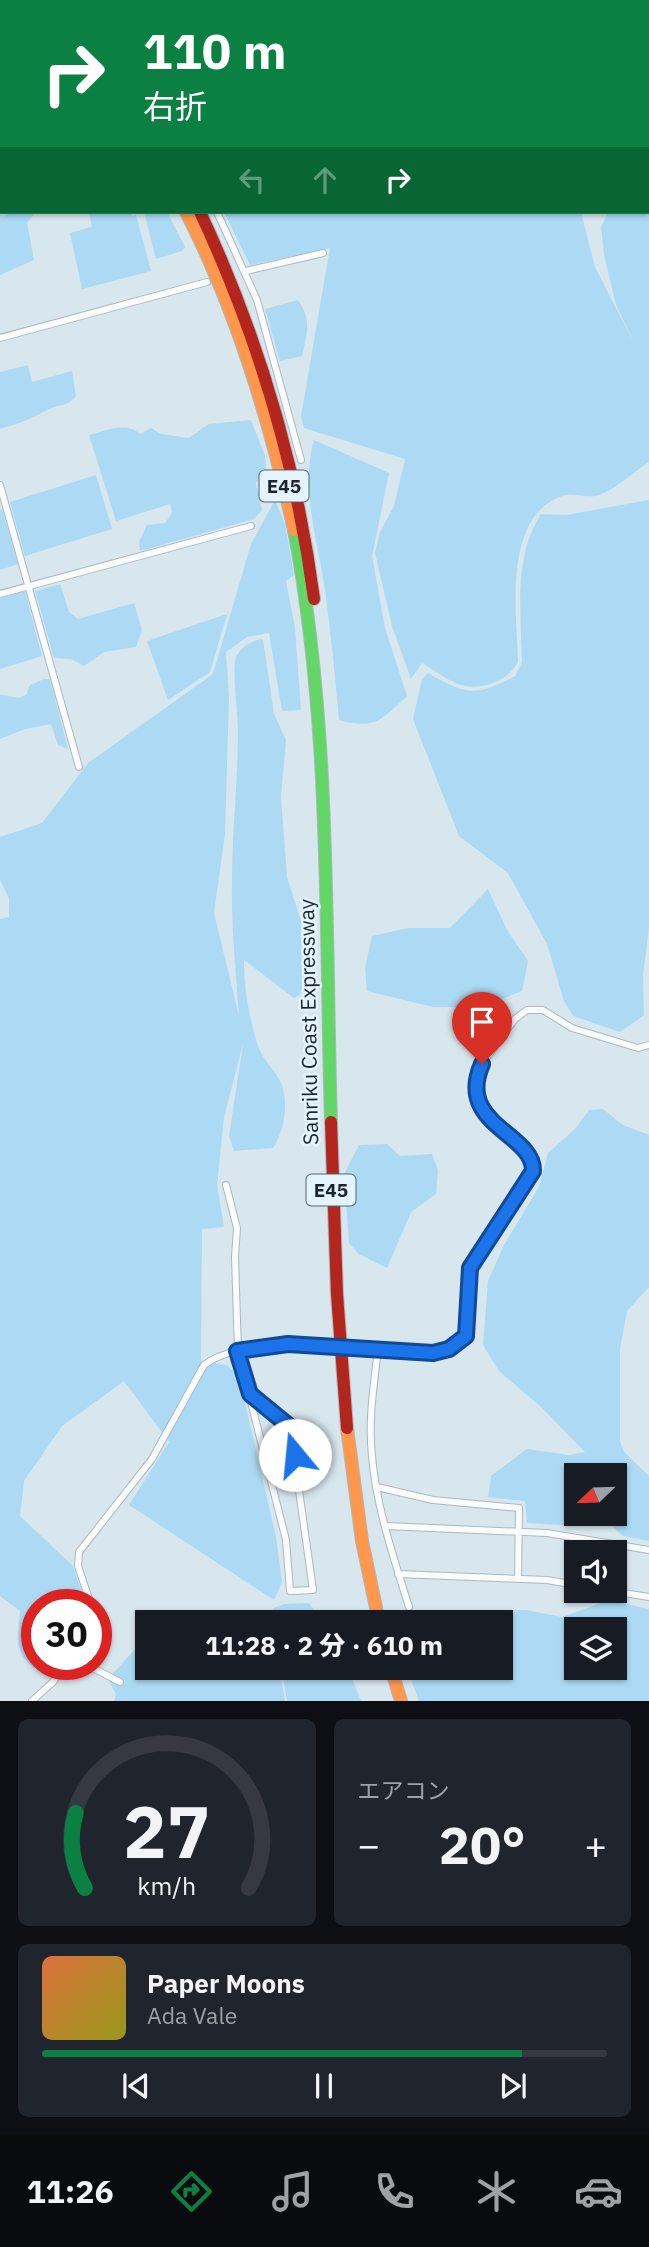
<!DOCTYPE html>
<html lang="ja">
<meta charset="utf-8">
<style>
body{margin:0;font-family:"IBM Plex Sans","Noto Sans JP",sans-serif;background:#20242c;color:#f1f3f6;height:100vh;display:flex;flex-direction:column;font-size:26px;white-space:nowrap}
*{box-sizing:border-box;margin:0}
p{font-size:23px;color:#9ea1a6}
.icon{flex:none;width:38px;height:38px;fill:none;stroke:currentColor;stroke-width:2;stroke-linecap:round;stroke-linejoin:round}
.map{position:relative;height:1701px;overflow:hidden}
.sheet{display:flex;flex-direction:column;gap:18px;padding:18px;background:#0d0f14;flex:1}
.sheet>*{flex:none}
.top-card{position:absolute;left:0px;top:0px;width:649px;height:214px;box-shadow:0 2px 5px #0004;background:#0b8043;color:#fff;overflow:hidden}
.needle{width:46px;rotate:247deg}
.buttons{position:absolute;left:564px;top:1463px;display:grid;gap:14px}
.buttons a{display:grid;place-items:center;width:63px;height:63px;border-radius:0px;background:#171b24;box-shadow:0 2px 5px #0004;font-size:35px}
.speed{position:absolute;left:21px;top:1589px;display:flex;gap:14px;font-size:35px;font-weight:700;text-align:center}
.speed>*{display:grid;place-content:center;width:91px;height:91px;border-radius:50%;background:#171b24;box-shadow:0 2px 5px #0004;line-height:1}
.speed .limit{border:10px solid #d22;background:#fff;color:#111}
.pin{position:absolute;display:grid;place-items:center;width:60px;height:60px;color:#fff;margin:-72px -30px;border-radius:50% 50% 50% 0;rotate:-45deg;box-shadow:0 0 7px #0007}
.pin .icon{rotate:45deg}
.me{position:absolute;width:77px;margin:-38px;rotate:343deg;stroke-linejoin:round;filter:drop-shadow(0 0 5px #0008)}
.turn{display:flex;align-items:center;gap:24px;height:147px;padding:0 28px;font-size:32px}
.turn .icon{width:91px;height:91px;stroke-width:2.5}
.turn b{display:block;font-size:49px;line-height:60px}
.lanes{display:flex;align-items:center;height:66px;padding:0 28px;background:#0003;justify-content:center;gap:35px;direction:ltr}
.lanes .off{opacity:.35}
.big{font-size:52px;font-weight:800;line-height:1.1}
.sheet .card{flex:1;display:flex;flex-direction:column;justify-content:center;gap:10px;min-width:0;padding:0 24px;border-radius:10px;background:#20242c}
.sheet .dial{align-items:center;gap:0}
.dial svg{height:182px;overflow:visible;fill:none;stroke:#363941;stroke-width:7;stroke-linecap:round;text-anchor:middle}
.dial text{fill:#f1f3f6;stroke:none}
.song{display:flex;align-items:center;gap:21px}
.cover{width:84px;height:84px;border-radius:10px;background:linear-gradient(135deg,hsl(20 70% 55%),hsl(60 70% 35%))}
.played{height:7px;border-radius:4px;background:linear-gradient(90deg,#0b8043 85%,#363941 85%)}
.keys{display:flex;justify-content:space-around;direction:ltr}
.heat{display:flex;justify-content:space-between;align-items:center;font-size:38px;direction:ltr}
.sheet .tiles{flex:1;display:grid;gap:18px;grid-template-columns:1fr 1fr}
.card:last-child{grid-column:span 2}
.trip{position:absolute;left:135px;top:1610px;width:378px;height:70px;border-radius:0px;background:#171b24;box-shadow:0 2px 5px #0004;font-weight:800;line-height:70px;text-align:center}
.tabs{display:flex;height:112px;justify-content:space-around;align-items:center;background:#090b0e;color:#9ea1a6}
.tabs .icon{width:49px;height:49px}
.tabs .active{color:#0b8043}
.tabs b{font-size:32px;color:#f1f3f6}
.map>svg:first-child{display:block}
.green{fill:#acdaf4;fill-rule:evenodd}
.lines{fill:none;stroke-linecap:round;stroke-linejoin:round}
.street-casing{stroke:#adb8be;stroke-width:8}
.fast-casing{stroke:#adb8be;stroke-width:14}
.slow-casing{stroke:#adb8be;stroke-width:14}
.jam-casing{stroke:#adb8be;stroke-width:14}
.street{stroke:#f9fbfc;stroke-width:6}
.fast{stroke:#63d668;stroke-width:12}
.slow{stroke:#ff974d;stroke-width:12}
.jam{stroke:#b3261e;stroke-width:12}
.street-bridge-casing{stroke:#adb8be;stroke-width:8;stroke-linecap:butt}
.street-bridge{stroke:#f9fbfc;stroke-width:6}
.route-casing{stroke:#114b97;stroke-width:18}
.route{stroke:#1a73e8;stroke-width:12}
.labels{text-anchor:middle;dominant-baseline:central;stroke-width:5;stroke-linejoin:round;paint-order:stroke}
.shield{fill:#e4f4fd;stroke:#58646b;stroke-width:2}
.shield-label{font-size:19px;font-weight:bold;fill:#1c262c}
.street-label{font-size:21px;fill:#1c262c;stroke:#e4f4fd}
</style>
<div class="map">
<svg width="649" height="1701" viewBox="0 0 649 1701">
<rect width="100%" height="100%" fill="#d8e6ee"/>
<g class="green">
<polygon points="318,0 489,0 490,2 311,2"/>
<path d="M507,0H649V462C634,472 616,489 599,495C588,499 573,492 562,496C502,517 517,614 518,662C509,680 481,691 461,685C448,681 434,670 422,663L411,679L392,626L375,553L380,532L394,506L405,459L304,428L301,416L330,248L250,265L224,212H581L595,267L635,345L616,305L604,255L601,227L608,212H648V2Z"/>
<polygon points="9,212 36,212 27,223 34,260 0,275 0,213 4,217"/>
<polygon points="89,212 131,212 132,216 136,215 151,271 82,289 70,233 92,227"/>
<polygon points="144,212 167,212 185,247 182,251 156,259"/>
<path d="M298,300C312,320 307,334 302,356L280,361L265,309Z"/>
<path d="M28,365L32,382L72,371L76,396C68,407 58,404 47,410C32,419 17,424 0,429V372Z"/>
<path d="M251,420L265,456L266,471L256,483L262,510L254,519L140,551L139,542L147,525L165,523L172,513L170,504L116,521L89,435C107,431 125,421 140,434L151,428L161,434L189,438L209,424Z"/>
<path d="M314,440L389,473L372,556L385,628L407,696C381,720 376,730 339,720C335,676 331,633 325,590C318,540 300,489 314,440Z"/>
<polygon points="96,475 112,529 25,556 10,502"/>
<path d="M275,500L285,524L294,575L286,581L295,628L301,710L282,711L269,633L247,637L226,652L229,697L225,834L214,913L239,1016C236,972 231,928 232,883C232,832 238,780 238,729C238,713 231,666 237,655C243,645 253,640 263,639L274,714L286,740L281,797L287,877L301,921L302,988L299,996L294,998L244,960C244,990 249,1018 258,1046C262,1058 273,1068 279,1079C290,1098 285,1130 273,1148L234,1151L229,1136L243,1044L224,1117L217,1185L224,1227L202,1229L201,1361L227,1365L239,1377L276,1537L282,1582L274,1600L129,1505L169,1442L124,1381L62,1426L24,1481L20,1516L73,1566L86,1605H37V1664H60L45,1675C13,1654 17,1647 20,1611L0,1596V919L9,917V898L0,880V837L42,823L88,763L213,674L251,544Z"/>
<path d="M649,500V928L643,975L644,1015L620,1032L573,1016L564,1001L547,944L508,873L459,836L413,719L422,679L428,673C466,695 476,697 515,676L522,662C521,612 513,558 541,514L566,515Z"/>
<polygon points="2,509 18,564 0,570 0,510"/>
<polygon points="60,584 69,612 78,619 134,603 142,630 136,647 104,652 84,666 71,659 54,658 35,591"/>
<polygon points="25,591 42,656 0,669 0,598"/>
<polygon points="227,614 210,672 168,700 147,641"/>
<polygon points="44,679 50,679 68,749 58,745 51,724 25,729 0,739 0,694 18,698 26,695 30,685"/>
<polygon points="488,889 507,930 528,961 522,991 481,1007 433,1007 367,991 365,968 372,936 408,928 450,928"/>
<path d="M603,1109L623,1125L649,1135V1287L627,1311L620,1349V1441L624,1452L649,1476V1541L623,1536L610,1524L580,1515L576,1526L527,1523L525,1501L488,1497L491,1476L527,1449L569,1455L585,1452L540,1406L499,1371L483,1345L488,1281L504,1245L539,1187L548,1153L575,1129L589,1110ZM576,1475H614V1514H576Z"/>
<polygon points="387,1144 400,1156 432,1154 438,1170 436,1194 411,1212 387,1268 359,1254 349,1243 344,1174 359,1145"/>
<path d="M609,1600L649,1609V1701H419L410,1677L411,1668H500V1622H427L430,1617L461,1611L526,1610L562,1617ZM576,1629H614V1668H576Z"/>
<polygon points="309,1603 323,1622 268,1622 273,1608 284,1604"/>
<polygon points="146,1637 147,1668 279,1668 285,1701 114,1701 116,1694 108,1679"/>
<polygon points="281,1668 348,1668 361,1701 287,1701"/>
</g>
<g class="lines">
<g class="street-casing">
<g id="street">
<polyline points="25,0 26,2"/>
<polyline points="124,0 126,2"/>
<polyline points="148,2 150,0"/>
<polyline points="0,81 2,80"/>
<polyline points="217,212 257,300 301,460"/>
<polyline points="246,271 323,253"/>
<polyline points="0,338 207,282"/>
<polyline points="0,485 79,767"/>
<polyline points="0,594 251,526"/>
<polyline points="226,1185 237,1228 235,1257 238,1351 286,1540 290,1591 313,1590 290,1426 250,1394"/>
<path d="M362,1348C398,1350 438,1364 466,1336L470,1268L533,1171L532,1157L492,1122L475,1087L482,1064L515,1019L527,1010H543L572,1028L638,1048L649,1045"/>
<path d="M378,1349C374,1384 368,1420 372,1456C376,1506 394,1559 409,1607"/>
<polyline points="377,1487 433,1500 519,1508 518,1578"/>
<polyline points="386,1526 547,1533 649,1550"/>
<polyline points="398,1574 547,1580 576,1585"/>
<polyline points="611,1591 649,1597"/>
<path d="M91,1605L78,1566L79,1552L152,1459L204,1365C227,1348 260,1347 288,1344"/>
<polyline points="85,1664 120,1682"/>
<polyline points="32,1701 53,1682 65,1664"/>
</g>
</g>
<g class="fast-casing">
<g id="fast">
<polyline points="70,0 71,2"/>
<path d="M294,530C331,725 325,925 331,1122"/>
</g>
</g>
<g class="slow-casing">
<g id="slow">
<polyline points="47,0 49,2"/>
<path d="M186,212C237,311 270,422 294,530"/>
<polyline points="347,1428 362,1541 379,1622"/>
<polyline points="391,1668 401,1701"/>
</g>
</g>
<g class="jam-casing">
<g id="jam">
<path d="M200,212C258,336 296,463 314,599"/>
<polyline points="331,1122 337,1294 347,1428"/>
</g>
</g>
<use href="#street" class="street"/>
<use href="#fast" class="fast"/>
<use href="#slow" class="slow"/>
<use href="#jam" class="jam"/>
<g class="street-bridge-casing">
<polyline id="street-bridge" points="288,1344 362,1348"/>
</g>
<use href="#street-bridge" class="street-bridge"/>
</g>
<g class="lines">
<g class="route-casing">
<path id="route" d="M295,1455L289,1426L250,1394L237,1351L288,1344L433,1353L449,1349L466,1336L470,1268L533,1171C534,1133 455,1125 482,1064"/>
</g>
<use href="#route" class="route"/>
</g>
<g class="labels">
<g class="shield">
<rect x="259.5" y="470.5" width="49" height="31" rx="5"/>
<rect x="306.5" y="1174.5" width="49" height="31" rx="5"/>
</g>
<g class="shield-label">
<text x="284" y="486">E45</text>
<text x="331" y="1190">E45</text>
</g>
<g class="street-label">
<text transform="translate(308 1022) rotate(-91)">Sanriku Coast Expressway</text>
</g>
</g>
</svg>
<div class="buttons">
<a><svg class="needle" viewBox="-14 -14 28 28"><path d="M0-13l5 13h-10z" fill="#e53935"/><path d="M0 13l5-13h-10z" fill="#9ea1a6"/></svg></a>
<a><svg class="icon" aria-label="sound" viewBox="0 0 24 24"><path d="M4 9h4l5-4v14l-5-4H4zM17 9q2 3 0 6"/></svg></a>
<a><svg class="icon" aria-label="layers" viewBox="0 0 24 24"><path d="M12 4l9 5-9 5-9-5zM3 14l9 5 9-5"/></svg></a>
</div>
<div class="speed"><div class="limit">30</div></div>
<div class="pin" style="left:482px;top:1064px;background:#d93025"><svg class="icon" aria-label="arrive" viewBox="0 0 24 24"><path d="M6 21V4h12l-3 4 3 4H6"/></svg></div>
<svg class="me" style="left:295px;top:1455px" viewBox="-20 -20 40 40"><circle r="19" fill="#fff"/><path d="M0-13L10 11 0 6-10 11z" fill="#1a73e8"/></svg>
<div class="trip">11:28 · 2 分 · 610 m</div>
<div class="top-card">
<div class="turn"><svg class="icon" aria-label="right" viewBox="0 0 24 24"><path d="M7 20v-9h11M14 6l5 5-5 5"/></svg><div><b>110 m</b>右折</div></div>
<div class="lanes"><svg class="icon off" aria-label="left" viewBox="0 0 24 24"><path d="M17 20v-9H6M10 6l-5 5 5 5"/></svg><svg class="icon off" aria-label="ahead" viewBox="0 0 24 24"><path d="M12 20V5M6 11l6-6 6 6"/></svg><svg class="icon" aria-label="right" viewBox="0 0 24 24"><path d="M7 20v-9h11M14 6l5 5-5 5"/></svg></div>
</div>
</div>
<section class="sheet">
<div class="tiles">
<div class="card dial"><svg viewBox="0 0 100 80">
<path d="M14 69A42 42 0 1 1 86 69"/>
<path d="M14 69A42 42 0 0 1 10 36" stroke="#0b8043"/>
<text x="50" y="56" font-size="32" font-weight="700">27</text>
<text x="50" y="72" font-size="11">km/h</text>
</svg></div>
<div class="card"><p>エアコン</p>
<div class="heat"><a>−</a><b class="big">20°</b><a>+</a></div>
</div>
<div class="card">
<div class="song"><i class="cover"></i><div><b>Paper Moons</b><p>Ada Vale</p></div></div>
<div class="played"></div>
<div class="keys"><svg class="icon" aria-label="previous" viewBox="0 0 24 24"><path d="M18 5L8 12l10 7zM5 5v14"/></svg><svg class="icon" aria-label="pause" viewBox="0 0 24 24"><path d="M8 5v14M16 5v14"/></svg><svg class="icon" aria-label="next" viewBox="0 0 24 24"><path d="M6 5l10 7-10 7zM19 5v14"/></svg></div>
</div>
</div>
</section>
<nav class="tabs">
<b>11:26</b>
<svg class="icon active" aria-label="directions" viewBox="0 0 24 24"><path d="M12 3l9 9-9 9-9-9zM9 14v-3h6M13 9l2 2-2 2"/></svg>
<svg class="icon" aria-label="music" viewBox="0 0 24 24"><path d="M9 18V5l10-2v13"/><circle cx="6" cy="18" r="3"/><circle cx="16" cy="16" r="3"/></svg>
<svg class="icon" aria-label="phone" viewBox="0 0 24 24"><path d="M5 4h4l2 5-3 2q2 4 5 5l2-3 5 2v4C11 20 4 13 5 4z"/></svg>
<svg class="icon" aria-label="climate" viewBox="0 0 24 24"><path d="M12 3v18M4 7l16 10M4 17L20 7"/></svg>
<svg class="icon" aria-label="car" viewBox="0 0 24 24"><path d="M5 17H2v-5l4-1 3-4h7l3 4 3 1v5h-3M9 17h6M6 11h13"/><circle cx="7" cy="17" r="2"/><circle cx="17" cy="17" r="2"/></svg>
</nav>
